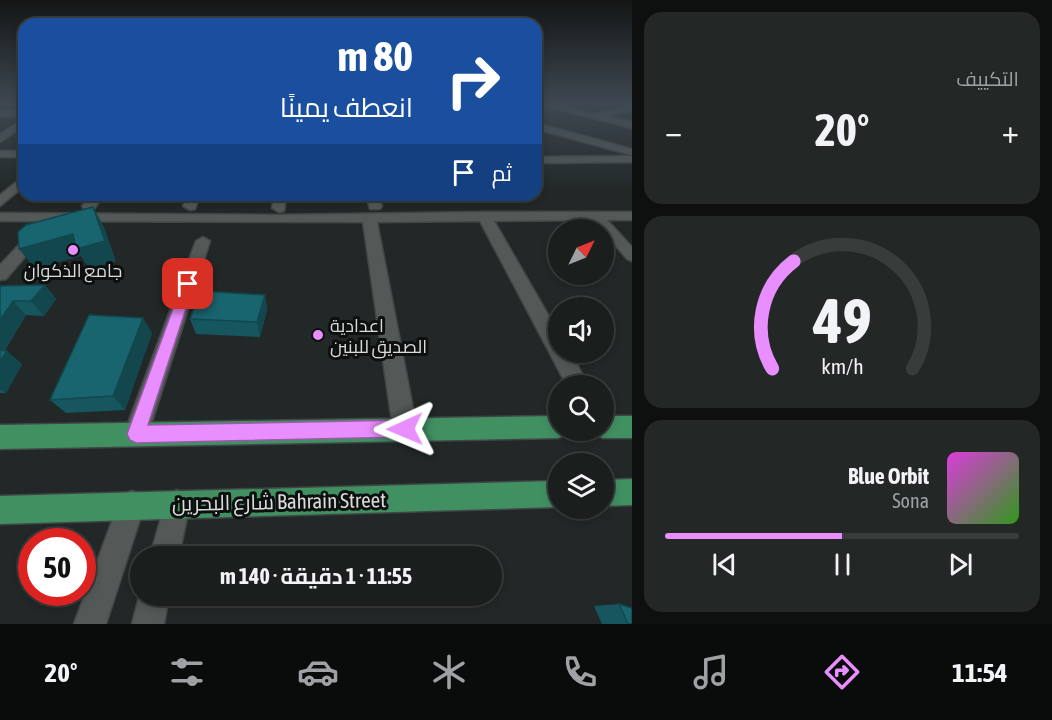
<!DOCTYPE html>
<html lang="ar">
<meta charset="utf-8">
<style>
body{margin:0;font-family:"Asap Condensed",Cairo,sans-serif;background:#232726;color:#f1f3f6;direction:rtl;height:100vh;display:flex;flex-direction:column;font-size:22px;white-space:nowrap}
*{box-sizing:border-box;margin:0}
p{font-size:20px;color:#9fa2a4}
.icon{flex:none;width:33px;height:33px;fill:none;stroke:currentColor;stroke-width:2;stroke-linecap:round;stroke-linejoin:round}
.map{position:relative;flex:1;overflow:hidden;direction:ltr}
.side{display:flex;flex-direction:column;gap:12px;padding:12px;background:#0e1010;width:420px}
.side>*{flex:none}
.hud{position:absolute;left:18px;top:18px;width:524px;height:183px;border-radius:18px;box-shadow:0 3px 9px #0003,0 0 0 2px #383c3b;direction:rtl;background:#1a4fa0;color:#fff;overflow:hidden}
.needle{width:39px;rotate:47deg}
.fabs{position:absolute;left:548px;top:219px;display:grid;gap:12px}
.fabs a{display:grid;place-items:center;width:66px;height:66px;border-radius:50%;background:#1a1e1d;box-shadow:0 3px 9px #0003,0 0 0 2px #383c3b;font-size:30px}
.speed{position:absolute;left:18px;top:528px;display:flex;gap:12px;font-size:30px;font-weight:700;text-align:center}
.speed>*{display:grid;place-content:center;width:78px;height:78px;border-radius:50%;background:#1a1e1d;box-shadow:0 3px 9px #0003,0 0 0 2px #383c3b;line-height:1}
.speed .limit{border:9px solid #d22;background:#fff;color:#111}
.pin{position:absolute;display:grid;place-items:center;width:51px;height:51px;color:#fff;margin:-26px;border-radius:12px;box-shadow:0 3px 9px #0006}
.me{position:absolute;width:66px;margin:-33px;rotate:269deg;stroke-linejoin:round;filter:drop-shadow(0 0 4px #0008)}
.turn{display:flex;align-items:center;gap:21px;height:126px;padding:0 30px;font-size:27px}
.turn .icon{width:78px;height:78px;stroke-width:2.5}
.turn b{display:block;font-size:42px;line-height:51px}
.then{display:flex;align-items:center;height:57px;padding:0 30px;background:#0003;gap:12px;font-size:22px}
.big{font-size:45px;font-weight:700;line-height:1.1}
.side .tile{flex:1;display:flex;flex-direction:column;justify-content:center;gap:9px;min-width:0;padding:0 21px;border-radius:18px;background:#232726}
.side .dial{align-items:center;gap:0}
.dial svg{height:156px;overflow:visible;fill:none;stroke:#383c3b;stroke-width:7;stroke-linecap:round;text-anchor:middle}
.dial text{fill:#f1f3f6;stroke:none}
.song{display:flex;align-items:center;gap:18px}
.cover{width:72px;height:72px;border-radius:9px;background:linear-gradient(135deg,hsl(300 70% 55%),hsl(110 70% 35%))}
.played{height:6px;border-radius:3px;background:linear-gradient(90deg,#e98efe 50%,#383c3b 50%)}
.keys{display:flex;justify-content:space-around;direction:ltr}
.heat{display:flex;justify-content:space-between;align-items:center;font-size:33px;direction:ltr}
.trip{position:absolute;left:130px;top:546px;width:372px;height:60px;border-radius:30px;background:#1a1e1d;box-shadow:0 3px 9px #0003,0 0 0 2px #383c3b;font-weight:700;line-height:60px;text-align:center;direction:rtl}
.menu{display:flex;height:96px;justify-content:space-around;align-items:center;background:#0a0c0c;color:#9fa2a4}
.menu .icon{width:42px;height:42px}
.menu .current{color:#e98efe}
.menu b{font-size:27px;color:#f1f3f6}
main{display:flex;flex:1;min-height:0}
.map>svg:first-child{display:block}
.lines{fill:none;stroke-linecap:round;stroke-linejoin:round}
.minor-casing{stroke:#404645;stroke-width:3}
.major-casing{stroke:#404645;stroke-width:3}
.minor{fill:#525957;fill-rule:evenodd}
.major{fill:#409062;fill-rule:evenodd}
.wall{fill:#16575f}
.shaded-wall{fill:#12474e}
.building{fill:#19656f;stroke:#12474e;stroke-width:1.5}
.route{fill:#e98efe;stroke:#975ca5;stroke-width:1.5}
.poi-dot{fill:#e98efe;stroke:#0e1010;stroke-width:2}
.labels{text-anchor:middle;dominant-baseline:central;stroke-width:6;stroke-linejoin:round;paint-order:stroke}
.poi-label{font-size:18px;fill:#d8dcdb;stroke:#0e1010}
.near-street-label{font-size:21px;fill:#d8dcdb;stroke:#0e1010}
</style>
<main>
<section class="side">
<div class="tile"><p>التكييف</p>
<div class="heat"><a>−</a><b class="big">20°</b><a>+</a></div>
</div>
<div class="tile dial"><svg viewBox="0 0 100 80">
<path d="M14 69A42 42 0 1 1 86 69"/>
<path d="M14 69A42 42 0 0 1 25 14" stroke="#e98efe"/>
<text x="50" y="56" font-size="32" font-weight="700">49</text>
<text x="50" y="72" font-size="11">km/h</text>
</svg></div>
<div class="tile">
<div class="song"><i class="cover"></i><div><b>Blue Orbit</b><p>Sona</p></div></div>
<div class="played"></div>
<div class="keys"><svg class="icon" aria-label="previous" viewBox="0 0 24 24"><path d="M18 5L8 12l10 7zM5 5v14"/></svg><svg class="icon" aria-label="pause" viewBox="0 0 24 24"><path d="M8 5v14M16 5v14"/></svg><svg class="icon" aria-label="next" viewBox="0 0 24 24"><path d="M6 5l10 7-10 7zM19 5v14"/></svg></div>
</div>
</section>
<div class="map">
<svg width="632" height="624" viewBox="0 0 632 624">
<rect width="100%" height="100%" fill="#222827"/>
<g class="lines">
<g class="minor-casing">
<g id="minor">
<polygon points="537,104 550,104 595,114 632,104 632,110 606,116 632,122 632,128"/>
<polygon points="24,109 24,115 0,117 0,111"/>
<polygon points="24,119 24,126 0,142 0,134"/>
<polygon points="536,123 632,149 632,155 536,129"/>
<rect x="0" y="151" width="24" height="6"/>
<polygon points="632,156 632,162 536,163 536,157"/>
<polygon points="24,176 24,186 0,206 0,195"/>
<polygon points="91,195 104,195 94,209 84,209 82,206"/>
<polygon points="188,195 200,195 195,209 190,210 183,206"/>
<polygon points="274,195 286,195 284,211 279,212 272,208"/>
<polygon points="366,195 378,195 382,206 380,209 370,209"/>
<polygon points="484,212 632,212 632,220 607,220 632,247 632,261 627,259 593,220 494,221 558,332 558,352 571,352 588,386 567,386 480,221 377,222 417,429 413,437 405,440 397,437 393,429 363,222 0,221 0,213 277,215"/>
<polygon points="37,230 42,231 44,234 42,237 6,279 0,280 0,265 32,231"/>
<polygon points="203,237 210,241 148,434 144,442 136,446 128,442 124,434 196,241"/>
<polygon points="177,490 186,494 190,503 179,556 150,556 168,494"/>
<polygon points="132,491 142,494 145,504 106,624 74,624 122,494"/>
<polygon points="141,590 141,596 169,596 164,624 132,624"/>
</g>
</g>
<g class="major-casing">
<g id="major">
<polygon points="558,416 558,430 568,430 566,435 558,438 0,449 0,425"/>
<polygon points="603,416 632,416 632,438 603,438 595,435 593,430 603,430"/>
<polygon points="632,479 632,505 603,506 603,480"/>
<polygon points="558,481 558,507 0,524 0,496"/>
</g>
</g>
<use href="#minor" class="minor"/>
<use href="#major" class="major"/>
</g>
<g class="wall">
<polygon points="45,285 56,299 44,316 26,315 5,350 22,364 6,393 0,393 0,286"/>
<polygon points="265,295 267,310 260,337 196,334 190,319"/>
<polygon points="152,333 125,410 66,413 50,400"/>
<polygon points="619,604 632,624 602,624 594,606"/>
</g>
<g class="shaded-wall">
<polygon points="93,207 104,227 116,261 89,269 81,256 35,269 19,249"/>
<polygon points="45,285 56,299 44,316 31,301"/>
<polygon points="265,295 267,310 260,337 257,322"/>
<polygon points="13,301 26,315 0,359 0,320"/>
<polygon points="143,318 152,333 125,410 113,396"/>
<polygon points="7,351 22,364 6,393 0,389 0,361"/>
</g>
<g class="building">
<polygon points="93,207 105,241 76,249 73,234 19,249 18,232 26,225"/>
<polygon points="45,285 31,301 13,301 0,320 0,286"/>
<polygon points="200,291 265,295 257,322 190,319"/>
<polygon points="89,315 143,318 113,396 50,400"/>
<polygon points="0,350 7,351 0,361"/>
<polygon points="619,604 632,608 632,624 628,624"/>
</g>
<linearGradient id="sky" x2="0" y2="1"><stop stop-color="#131615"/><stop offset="0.54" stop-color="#3e4852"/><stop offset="1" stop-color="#3e4852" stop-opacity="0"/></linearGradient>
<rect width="632" height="191" fill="url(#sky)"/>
<polygon class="route" points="188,280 194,284 148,425 405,420 412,423 414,429 412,435 405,437 136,443 130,440 127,434 182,284"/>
<g class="poi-dot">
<circle cx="73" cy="250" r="6"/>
<circle cx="318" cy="335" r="6"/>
</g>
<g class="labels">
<g class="poi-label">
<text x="73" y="270">جامع الذكوان</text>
<text x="330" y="325" text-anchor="start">اعدادية<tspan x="330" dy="21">الصديق للبنين</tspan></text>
</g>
<g class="near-street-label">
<text transform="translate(279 501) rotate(-1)">شارع البحرين Bahrain Street</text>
</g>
</g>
</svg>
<div class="fabs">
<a><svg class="needle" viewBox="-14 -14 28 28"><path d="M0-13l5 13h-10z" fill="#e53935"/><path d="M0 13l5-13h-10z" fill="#9fa2a4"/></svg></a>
<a><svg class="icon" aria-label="sound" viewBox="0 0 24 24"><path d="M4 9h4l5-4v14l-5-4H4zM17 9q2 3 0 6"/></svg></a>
<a><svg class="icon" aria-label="search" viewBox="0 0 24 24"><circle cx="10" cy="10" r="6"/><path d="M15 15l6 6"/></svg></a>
<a><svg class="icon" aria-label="layers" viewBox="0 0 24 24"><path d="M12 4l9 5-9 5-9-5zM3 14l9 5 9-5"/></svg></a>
</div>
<div class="speed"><div class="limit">50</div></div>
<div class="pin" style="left:188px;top:284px;background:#d93025"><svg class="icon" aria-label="arrive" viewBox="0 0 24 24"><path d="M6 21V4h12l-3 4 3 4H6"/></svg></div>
<svg class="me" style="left:405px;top:429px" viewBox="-20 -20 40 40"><path d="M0-17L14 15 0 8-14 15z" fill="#e98efe" stroke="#fff" stroke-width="4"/></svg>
<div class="trip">11:55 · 1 دقيقة · 140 m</div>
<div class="hud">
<div class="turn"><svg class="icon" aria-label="right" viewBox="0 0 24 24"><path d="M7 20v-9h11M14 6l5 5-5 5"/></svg><div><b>80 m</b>انعطف يمينًا</div></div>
<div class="then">ثم<svg class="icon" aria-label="arrive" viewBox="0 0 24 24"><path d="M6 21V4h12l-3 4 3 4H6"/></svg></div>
</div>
</div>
</main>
<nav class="menu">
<b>11:54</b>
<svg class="icon current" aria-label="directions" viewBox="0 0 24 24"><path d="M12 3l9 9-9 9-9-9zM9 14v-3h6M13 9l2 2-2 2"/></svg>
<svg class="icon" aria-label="music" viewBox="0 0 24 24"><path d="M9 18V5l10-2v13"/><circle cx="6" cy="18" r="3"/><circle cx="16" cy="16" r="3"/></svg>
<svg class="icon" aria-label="phone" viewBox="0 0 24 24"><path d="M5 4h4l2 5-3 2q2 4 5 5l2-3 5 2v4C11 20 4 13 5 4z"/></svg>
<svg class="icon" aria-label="climate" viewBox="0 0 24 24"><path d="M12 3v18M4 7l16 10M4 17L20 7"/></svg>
<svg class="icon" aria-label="car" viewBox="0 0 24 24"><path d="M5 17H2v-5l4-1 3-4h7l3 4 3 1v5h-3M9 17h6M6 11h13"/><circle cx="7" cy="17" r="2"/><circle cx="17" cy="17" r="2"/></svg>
<svg class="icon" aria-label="filters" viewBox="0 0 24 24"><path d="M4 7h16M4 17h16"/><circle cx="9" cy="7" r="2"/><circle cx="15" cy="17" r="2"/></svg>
<b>20°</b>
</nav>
